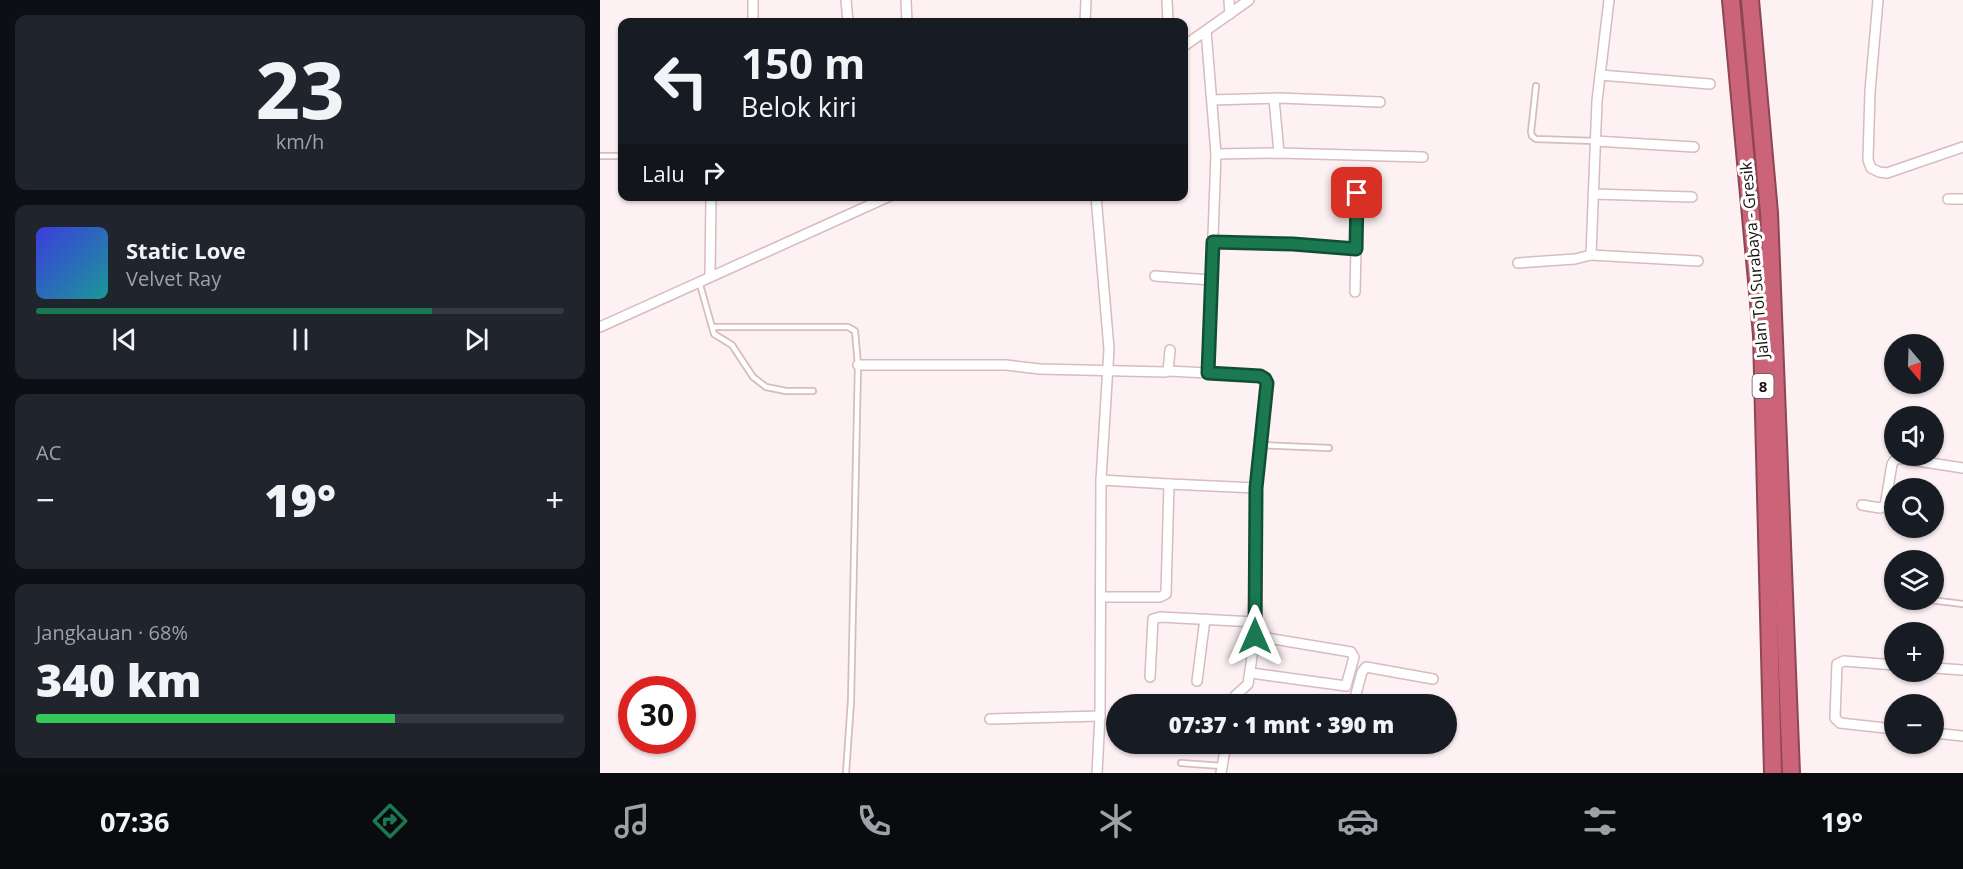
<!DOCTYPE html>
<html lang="id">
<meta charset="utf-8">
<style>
body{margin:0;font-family:"Open Sans",sans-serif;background:#20242c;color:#f1f3f6;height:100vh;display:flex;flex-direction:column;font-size:22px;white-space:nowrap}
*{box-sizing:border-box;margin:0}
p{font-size:20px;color:#9ea1a6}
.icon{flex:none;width:33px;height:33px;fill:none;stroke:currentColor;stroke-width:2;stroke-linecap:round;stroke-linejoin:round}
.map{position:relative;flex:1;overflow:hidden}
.details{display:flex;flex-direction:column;gap:15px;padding:15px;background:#0d0f14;width:600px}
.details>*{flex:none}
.top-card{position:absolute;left:18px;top:18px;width:570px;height:183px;border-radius:12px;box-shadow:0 2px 4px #0004;background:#171b24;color:#f1f3f6;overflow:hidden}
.needle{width:39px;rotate:161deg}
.buttons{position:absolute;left:1284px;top:334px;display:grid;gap:12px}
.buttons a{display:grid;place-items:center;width:60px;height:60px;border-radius:50%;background:#171b24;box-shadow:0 2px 4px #0004;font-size:30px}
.speed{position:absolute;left:18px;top:676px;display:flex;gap:12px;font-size:30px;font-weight:700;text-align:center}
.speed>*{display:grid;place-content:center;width:78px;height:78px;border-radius:50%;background:#171b24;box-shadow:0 2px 4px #0004;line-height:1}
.speed .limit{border:9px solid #d22;background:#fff;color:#111}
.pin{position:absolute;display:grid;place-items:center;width:51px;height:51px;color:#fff;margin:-26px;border-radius:12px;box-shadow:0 3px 9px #0006}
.me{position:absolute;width:66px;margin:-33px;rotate:0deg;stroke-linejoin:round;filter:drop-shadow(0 0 4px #0008)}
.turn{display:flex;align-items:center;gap:21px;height:126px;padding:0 24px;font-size:27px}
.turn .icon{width:78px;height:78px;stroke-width:2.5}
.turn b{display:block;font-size:42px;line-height:51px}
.then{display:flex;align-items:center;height:57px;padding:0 24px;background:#0003;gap:12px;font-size:22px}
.big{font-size:45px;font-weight:800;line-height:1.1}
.details .tile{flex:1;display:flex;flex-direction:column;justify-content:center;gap:9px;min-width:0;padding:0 21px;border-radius:12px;background:#20242c}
.details .dial{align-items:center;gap:0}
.dial b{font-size:78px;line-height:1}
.song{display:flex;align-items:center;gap:18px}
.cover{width:72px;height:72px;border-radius:9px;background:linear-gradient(135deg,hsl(240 70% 55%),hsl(180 70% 35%))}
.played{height:6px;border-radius:3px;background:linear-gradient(90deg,#1a7950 75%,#363941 75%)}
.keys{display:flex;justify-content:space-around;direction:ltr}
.heat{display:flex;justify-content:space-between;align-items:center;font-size:33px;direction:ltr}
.charge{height:9px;border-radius:4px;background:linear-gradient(90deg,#34c759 68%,#363941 0)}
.trip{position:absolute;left:506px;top:694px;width:351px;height:60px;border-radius:30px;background:#171b24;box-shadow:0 2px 4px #0004;font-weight:800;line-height:60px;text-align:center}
.dock{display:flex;height:96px;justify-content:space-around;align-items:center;background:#090b0e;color:#9ea1a6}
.dock .icon{width:42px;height:42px}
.dock .current{color:#1a7950}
.dock b{font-size:27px;color:#f1f3f6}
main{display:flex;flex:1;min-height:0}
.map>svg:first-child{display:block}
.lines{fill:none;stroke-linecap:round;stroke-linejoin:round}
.lane-casing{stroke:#d8bbbf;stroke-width:8}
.street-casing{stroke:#d8bbbf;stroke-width:12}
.highway-casing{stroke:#8c4654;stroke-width:20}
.lane{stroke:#fff;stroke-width:4.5}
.street{stroke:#fff;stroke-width:9}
.highway{stroke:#cb6478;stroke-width:16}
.route-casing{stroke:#114f34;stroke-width:15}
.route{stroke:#1a7950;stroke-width:10}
.labels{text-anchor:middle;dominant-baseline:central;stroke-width:6;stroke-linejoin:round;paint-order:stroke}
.shield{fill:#fff;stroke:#5d5758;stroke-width:1.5}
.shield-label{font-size:15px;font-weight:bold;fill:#180f10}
.street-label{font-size:16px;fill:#180f10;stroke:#fff}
</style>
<main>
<section class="details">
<div class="tile dial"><b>23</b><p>km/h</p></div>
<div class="tile">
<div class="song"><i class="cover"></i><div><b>Static Love</b><p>Velvet Ray</p></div></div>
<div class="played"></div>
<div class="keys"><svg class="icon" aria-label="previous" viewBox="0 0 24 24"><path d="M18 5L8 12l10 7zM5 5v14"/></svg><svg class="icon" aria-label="pause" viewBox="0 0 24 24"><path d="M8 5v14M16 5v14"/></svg><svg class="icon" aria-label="next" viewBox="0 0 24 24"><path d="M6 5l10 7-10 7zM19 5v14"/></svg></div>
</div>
<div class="tile"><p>AC</p>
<div class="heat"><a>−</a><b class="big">19°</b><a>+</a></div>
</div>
<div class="tile"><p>Jangkauan · 68%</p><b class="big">340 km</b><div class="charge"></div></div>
</section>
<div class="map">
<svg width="1363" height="773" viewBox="0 0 1363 773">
<rect width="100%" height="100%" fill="#fdf1f3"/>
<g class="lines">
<g class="lane-casing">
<g id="lane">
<polyline points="936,86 931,132 932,136 936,139 995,141"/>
<polyline points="0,156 22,156"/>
<polyline points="99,281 114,334 132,345 153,377 166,387 186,391 213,391"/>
<polyline points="113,327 248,327 255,331 258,365 251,701 246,773"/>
<polyline points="661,445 729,448"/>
<polyline points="1330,600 1363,604"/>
<polyline points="581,763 622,766"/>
</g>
</g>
<g class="street-casing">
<g id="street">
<polyline points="246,0 248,22"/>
<polyline points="306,0 307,22"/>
<polyline points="567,0 568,22"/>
<polyline points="629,0 630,14"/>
<polyline points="1009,0 997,101 991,255 1098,261"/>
<polyline points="1278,0 1270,91 1268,160 1271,168 1279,172 1287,173 1363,147"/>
<polyline points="151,22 153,20 153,0"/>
<polyline points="485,22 486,0"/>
<polyline points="606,31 616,154 608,373 660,376 665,379 667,383 656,488 655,636 751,652 754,657 746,686 651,673"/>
<polyline points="584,46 649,0"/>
<polyline points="1000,75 1110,84"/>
<polyline points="674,99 679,153"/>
<polyline points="612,100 679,98 780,102"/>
<polyline points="995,141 1094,147"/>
<polyline points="616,154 679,153 823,157"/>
<polyline points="993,194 1092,197"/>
<polyline points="496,196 509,349 501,480 500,716 497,773"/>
<polyline points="1348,199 1363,199"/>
<polyline points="613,242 693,244 756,249 757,193"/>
<polyline points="918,263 975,259 991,255"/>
<polyline points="110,276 111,196"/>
<polyline points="555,276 611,280"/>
<polyline points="755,292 756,249"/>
<polyline points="0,327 290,196"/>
<polyline points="258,365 406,365 440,369 565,372 568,371 570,350"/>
<polyline points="568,371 608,373"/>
<polyline points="501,480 569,484"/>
<polyline points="1262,505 1280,508 1285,506 1292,464 1294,461 1298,458 1363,468"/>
<polyline points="501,597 560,597 566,594 569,484 656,488"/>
<polyline points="1294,665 1244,661 1237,664 1235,718 1240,723 1294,729"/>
<polyline points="1334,668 1363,670"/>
<polyline points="550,677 553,619 560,617 655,622"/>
<polyline points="597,681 605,619"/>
<polyline points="632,705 635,696 648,684 655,636"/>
<polyline points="753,705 762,672 766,667 833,679"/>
<polyline points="390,719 500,716"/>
<polyline points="1334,733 1363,736"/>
<polyline points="621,773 626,744"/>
</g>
</g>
<g class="highway-casing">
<g id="highway">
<polyline points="1131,0 1162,335 1173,773"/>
<polyline points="1150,0 1169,213 1191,773"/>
</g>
</g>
<use href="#lane" class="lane"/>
<use href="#street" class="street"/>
<use href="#highway" class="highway"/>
</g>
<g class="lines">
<g class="route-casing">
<polyline id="route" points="655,636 656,488 667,383 665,379 660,376 608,373 613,242 693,244 756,249 757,193"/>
</g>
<use href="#route" class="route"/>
</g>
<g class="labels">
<rect class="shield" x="1152.5" y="374" width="21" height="24" rx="4.5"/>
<g class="shield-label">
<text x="1163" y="386">8</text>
</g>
<g class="street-label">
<text transform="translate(1154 260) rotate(-95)">Jalan Tol Surabaya - Gresik</text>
</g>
</g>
</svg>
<div class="buttons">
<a><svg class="needle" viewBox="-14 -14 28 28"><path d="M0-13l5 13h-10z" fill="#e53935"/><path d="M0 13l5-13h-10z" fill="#9ea1a6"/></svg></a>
<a><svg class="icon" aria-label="sound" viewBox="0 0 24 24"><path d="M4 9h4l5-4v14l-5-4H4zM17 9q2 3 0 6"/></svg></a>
<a><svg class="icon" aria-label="search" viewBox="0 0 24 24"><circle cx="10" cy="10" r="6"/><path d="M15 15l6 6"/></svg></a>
<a><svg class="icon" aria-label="layers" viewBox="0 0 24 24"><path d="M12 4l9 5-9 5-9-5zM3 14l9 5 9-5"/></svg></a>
<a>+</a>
<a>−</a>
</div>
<div class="speed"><div class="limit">30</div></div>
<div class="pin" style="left:757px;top:193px;background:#d93025"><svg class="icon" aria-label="arrive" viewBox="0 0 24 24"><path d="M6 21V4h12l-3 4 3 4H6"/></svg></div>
<svg class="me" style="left:655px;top:636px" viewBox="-20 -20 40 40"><path d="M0-17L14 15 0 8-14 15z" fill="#1a7950" stroke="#fff" stroke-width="4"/></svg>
<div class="trip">07:37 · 1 mnt · 390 m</div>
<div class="top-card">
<div class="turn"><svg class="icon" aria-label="left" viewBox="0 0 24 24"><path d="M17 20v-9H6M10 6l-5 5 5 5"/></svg><div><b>150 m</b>Belok kiri</div></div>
<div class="then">Lalu<svg class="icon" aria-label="right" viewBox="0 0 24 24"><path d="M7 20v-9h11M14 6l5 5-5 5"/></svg></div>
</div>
</div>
</main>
<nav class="dock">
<b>07:36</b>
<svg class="icon current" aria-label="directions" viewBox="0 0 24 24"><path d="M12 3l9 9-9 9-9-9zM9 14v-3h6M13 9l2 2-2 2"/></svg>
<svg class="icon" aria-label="music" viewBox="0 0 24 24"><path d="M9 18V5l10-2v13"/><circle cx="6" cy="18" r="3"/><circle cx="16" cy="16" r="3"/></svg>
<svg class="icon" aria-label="phone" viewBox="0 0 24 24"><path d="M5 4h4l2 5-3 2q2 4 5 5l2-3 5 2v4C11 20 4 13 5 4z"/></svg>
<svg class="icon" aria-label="climate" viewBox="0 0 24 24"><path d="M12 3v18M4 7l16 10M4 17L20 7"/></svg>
<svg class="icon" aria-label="car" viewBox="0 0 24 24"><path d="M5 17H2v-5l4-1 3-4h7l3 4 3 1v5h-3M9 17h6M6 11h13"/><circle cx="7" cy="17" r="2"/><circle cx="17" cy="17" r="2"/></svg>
<svg class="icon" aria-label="filters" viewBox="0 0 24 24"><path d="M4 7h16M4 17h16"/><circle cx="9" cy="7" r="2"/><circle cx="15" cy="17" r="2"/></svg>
<b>19°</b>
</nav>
